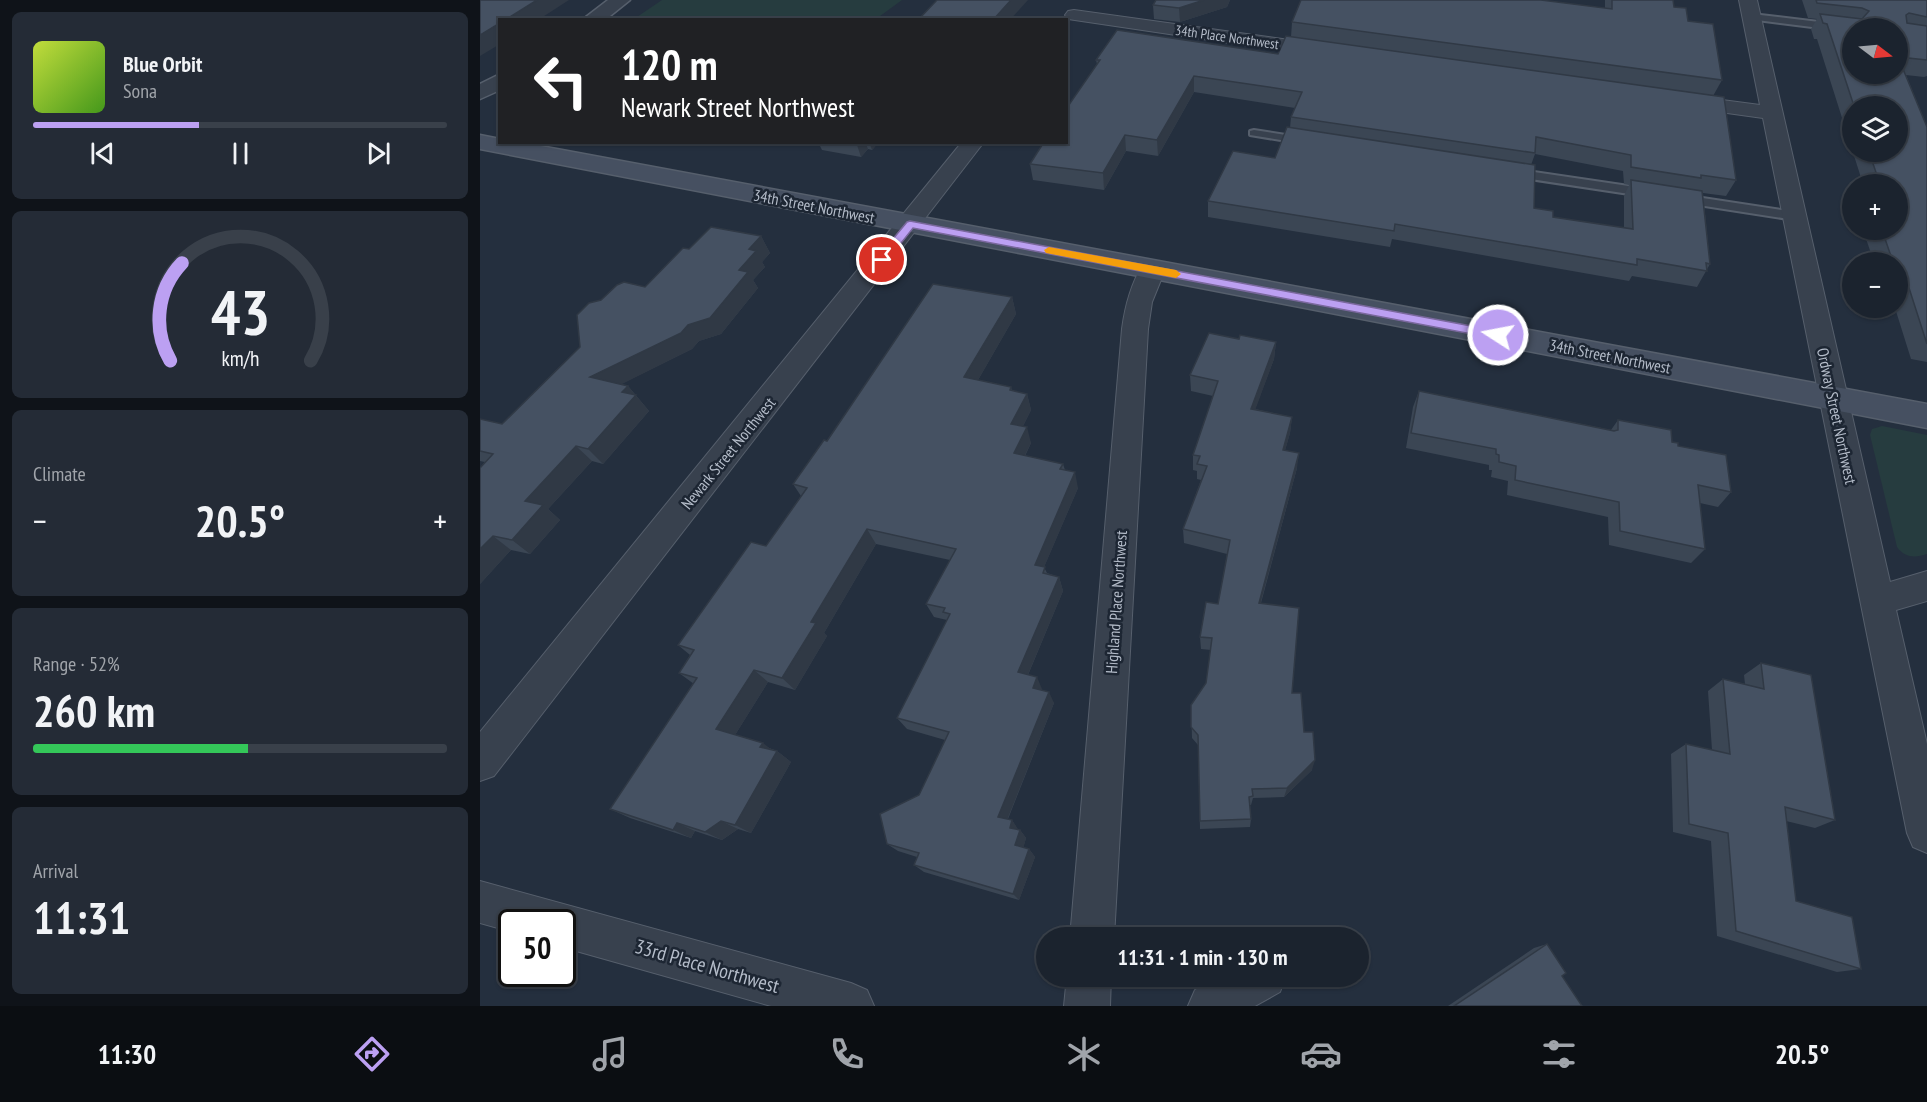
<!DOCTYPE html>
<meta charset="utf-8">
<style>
body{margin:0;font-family:"PT Sans Narrow",sans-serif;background:#242b36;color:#f1f3f6;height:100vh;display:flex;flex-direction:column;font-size:22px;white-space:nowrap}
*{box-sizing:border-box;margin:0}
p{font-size:20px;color:#a0a4aa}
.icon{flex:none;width:33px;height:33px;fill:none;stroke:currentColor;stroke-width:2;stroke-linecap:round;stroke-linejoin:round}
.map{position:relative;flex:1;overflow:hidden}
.drawer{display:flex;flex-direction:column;gap:12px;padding:12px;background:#0f1319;width:480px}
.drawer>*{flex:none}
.hud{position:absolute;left:18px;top:18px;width:570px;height:126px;border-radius:0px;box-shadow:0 2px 4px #0004,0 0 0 2px #39404a;background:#202124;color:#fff;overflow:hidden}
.needle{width:39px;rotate:106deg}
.buttons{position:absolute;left:1362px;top:18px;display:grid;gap:12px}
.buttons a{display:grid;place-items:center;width:66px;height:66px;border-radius:50%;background:#1b232e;box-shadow:0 2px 4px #0004,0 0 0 2px #39404a;font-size:30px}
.speed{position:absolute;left:18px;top:909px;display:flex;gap:12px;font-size:30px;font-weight:700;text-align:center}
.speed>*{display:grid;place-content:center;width:78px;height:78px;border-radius:50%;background:#1b232e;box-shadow:0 2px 4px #0004,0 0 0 2px #39404a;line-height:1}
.speed .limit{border:3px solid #111;border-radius:9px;background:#fff;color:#111}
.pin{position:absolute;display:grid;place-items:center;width:51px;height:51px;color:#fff;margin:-26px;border:3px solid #fff;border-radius:50%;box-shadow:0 2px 6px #0007}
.me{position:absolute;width:66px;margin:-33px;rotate:281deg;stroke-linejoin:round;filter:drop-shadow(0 0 4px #0008)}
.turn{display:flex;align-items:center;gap:21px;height:126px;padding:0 24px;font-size:27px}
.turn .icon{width:78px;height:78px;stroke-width:2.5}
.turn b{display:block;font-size:42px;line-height:51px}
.big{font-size:45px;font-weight:600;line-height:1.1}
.drawer .tile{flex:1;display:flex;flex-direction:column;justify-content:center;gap:9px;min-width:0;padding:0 21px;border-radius:9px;background:#242b36}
.drawer .dial{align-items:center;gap:0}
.dial svg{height:156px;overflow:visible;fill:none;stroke:#39404a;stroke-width:7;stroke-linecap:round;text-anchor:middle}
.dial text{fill:#f1f3f6;stroke:none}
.song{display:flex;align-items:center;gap:18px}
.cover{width:72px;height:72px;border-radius:9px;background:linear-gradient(135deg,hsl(70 70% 55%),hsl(100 70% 35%))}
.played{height:6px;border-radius:3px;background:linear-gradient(90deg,#bca0f2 40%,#39404a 40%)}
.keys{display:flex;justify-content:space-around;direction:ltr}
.heat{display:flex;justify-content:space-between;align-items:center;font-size:33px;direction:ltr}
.charge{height:9px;border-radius:4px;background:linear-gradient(90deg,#34c759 52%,#39404a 0)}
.trip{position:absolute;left:556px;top:927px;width:333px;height:60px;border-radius:30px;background:#1b232e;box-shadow:0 2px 4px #0004,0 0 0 2px #39404a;font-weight:600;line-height:60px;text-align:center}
.dock{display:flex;height:96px;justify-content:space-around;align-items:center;background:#0b0e12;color:#a0a4aa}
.dock .icon{width:42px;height:42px}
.dock .selected{color:#bca0f2}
.dock b{font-size:27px;color:#f1f3f6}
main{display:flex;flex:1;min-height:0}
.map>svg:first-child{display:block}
.green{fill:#263c3f}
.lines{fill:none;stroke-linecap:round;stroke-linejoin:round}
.service-casing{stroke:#565f6c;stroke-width:4}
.minor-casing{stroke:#565f6c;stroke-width:2}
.tertiary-casing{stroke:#565f6c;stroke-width:3}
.secondary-casing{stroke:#565f6c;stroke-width:3}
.service{fill:#38414e;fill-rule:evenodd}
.minor{fill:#38414e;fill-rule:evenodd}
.tertiary{fill:#38414e;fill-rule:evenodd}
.secondary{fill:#465061;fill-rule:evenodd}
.wall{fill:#3b4654;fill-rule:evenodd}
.shaded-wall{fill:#303945}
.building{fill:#455162;stroke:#303945;stroke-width:1.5;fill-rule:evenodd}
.route{fill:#bca0f2;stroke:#7a689d;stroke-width:1.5}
.slow{fill:#f59e0b}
.labels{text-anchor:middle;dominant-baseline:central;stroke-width:5;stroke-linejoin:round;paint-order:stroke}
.far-street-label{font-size:14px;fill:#b4bcc9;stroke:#1d2633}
.street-label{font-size:16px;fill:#b4bcc9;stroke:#1d2633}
.near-street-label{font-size:20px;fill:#b4bcc9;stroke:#1d2633}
</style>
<main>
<section class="drawer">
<div class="tile">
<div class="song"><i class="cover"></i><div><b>Blue Orbit</b><p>Sona</p></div></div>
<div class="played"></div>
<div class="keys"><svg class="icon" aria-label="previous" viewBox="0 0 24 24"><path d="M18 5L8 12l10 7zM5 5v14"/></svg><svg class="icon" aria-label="pause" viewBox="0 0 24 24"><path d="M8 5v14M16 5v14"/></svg><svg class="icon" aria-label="next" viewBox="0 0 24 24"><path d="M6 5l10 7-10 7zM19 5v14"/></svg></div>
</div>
<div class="tile dial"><svg viewBox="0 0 100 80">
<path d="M14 69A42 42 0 1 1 86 69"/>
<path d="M14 69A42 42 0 0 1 20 19" stroke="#bca0f2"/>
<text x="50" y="56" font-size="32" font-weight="700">43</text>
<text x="50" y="72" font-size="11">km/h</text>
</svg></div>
<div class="tile"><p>Climate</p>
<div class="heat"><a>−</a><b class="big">20.5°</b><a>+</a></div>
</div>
<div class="tile"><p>Range · 52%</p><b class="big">260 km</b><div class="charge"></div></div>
<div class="tile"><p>Arrival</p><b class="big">11:31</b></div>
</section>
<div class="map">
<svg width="1447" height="1006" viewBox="0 0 1447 1006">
<rect width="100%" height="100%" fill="#242f3e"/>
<g class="green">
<polygon points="182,0 422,0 396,19 154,19"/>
<path d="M1402,426L1447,435V554C1435,558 1425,558 1417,547L1390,435L1392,429Z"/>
</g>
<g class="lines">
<g class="service-casing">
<g id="service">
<polygon points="1272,14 1372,26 1377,28 1372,28 1372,32 1269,19 1267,17"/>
<polygon points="774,130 825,138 831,141 825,144 770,135 770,131"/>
<polygon points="1034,169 1169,189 1175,193 1169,197 1030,176 1030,170"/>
<polygon points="1203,195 1315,212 1321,216 1315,220 1199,202 1197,199"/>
</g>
</g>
<g class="minor-casing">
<g id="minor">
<polygon points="1259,0 1277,0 1410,582 1447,571 1447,601 1416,610 1447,744 1447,853 1433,847 1427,833 1283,118 1204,107 1197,105 1194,101 1197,97 1204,95 1280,105"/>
<polygon points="594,10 845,45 852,47 855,51 852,55 845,57 588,19 585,15 588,11"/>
<polygon points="482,142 504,142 14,776 0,781 0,732"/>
<path d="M672,262L681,264L685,270L672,302L668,329L634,938H590L642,329C645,306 651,284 663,264Z"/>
<polygon points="0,881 371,983 387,990 394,1006 291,1006 82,947 82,922 32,922 32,932 0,923"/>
<polygon points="587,976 631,976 630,1006 584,1006"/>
<polygon points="739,976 806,976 800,992 775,1006 708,1006 715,990"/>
</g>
</g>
<g class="tertiary-casing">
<g id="tertiary">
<polygon points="128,0 150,0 125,20 102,20"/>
<polygon points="20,74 20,90 0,99 0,84"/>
</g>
</g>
<g class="secondary-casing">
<polygon id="secondary" points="0,135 20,139 20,142 39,142 1447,404 1447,428 0,149"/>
</g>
<use href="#service" class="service"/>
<use href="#minor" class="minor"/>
<use href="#tertiary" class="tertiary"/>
<use href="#secondary" class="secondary"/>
</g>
<g class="wall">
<polygon points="676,0 750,0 747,7 700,22 674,19 673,5"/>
<path d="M1125,0H1193L1194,7L1208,21L1242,80L1233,96L1256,180L1246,196L1223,193L1230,264L1217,287L1152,276L1149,281L912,239L910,247L728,217V201L795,158L810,128L811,117L815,108L714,92L678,156L646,151L624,190L553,180L550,164L617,64L616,60L798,54L811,37L812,22L1125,8ZM1055,154L1143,171L1144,184L1149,185L1144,196V228L1073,217L1054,208L1051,165Z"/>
<path d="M1322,0H1447V76L1444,77L1426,75L1447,127V362L1431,359L1415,308H1418V262H1394L1383,230H1418V184H1383L1337,39H1334L1331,29L1337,19L1328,18ZM1372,106H1418V152H1372Z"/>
<polygon points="338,142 399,142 392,150 388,149 381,157 342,150"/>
<polygon points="281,236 290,253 282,262 285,267 273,280 278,288 241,334 219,341 212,349 141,384 148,386 169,411 123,464 112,461 68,509 80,520 50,554 31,550 0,584 0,468 5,462 0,461 0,419 22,424 165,287 209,249"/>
<polygon points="532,297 536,314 498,380 531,387 532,391 547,394 551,410 543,426 551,443 545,456 583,464 585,470 598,488 564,567 567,573 579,577 583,591 548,675 574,703 528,819 532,820 538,830 540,830 546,838 543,848 549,849 555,857 539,900 444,872 434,865 437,857 418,851 407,844 439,795 465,740 427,729 417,718 467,620 454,617 446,604 470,560 396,544 344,633 347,636 315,690 288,682 255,735 297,751 311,762 271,833 258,829 242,840 215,831 211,838 150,818 130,809 214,684 199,673 210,655 198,645 286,546 321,496 313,484 347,441"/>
<polygon points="759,339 796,342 794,359 775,409 812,417 810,433 805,450 817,468 781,603 812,693 824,732 832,770 804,797 773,798 771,805 770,805 771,819 770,827 720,829 718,745 712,738 711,705 726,683 731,650 721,649 720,637 738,604 747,554 704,543 703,529 721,480 717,479 717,471 713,470 713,455 733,396 711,391 710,375"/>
<polygon points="939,391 1131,430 1138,420 1192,442 1251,492 1238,507 1220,503 1225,549 1211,563 1129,545 1128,517 1027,495 1028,481 1011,477 1012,470 1009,470 1009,465 926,448 933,407"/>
<polygon points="1281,663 1355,820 1335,828 1306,821 1316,901 1381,969 1357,972 1237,936 1231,841 1193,832 1191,754 1206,744 1232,750 1228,691 1243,679 1265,684 1264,675"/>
<polygon points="1067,944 1082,976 1102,1006 968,1006 1054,948"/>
</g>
<g class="shaded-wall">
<polygon points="57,0 89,0 58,20 25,20"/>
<polygon points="531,0 548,0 530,20 513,20"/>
<polygon points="724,0 750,0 747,7 700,22 699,8"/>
<polygon points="20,23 20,44 0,56 0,35"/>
<polygon points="714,76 714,92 678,156 677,140"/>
<polygon points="645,135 646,151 624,190 623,173"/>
<polygon points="376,142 385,142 388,149 381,157"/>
<polygon points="389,142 399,142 392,150"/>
<polygon points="281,236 290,253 282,262 285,267 273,280 278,288 241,334 219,341 212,349 124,393 110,377 259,270 269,249"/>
<polygon points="532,297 536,314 490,394 484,377"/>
<polygon points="796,342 794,359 770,424 771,409"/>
<polygon points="148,386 169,411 123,464 108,449 142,392"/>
<polygon points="547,394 551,410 536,440 531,424"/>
<polygon points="812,417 810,433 801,465 803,450"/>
<polygon points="547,427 551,443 538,469 534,453"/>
<polygon points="96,446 112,461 68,509 80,520 50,554 32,540 45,501"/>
<polygon points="819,453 817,468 777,616 779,603"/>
<polygon points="595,472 598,488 559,579 555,565"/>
<polygon points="387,529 396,544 344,633 347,636 315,690 302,678 331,622"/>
<polygon points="13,536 31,550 0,584 0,549"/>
<polygon points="579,577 583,591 544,684 538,672"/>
<polygon points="274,670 288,682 252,740 236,729"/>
<polygon points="557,677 562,689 558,699 553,688"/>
<polygon points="569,692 574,703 525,825 518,817"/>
<polygon points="283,743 296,753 297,751 311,762 271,833 255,825 280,747"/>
<polygon points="835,760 832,770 804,797 807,788"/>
<polygon points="532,820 538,829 536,836 530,828"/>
<polygon points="241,821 258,829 242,840 225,832"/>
<polygon points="197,823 215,831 211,838 193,830"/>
<polygon points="540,830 546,838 542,853 535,845"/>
<polygon points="549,849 555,857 539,900 533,894"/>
</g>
<g class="building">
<polygon points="0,0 57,0 25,20 20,20 20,23 0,35"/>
<polygon points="457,0 531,0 513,20 438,20"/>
<polygon points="676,0 724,0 699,8 673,5"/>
<polygon points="821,0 1061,0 1132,9 1132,0 1193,0 1194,7 1206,8 1208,21 1233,24 1242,80 812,22"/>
<path d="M1336,0H1447V17L1429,13L1426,15L1427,23L1447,26V60L1418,57L1447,127V344L1429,288L1421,287L1418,277V262H1413L1402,230H1418V184H1400L1389,152H1418V106H1374L1347,24L1343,23L1340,14L1382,19L1389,11L1382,8L1337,3ZM1372,28H1418V74H1372Z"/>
<polygon points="637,30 798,54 806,36 1244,97 1256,180 1221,175 1221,178 1151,167 1151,155 1056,137 1055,153 811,117 822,92 714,76 677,140 645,135 623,173 550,164 564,142 586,142 586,109 620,60 616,60"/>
<polygon points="807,127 1055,165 1054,208 1073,211 1073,217 1153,229 1151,180 1222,191 1230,264 1226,263 1227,271 1157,259 1157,265 915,224 914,231 728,201 753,151 795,158"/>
<polygon points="231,227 281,236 269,249 276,251 259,270 268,272 230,318 208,325 201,333 110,377 148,386 142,392 156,395 108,449 96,446 45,501 63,505 32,540 13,536 0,549 0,468 13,454 0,451 0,419 22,424 100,347 97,315 109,303 121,300 137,285 144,282 165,287 203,248 209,249"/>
<polygon points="453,284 532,297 484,377 531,387 530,390 547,394 531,424 547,427 534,453 583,464 580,469 595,472 555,565 565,567 563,573 579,577 538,672 557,677 553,688 569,692 518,817 532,820 530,828 540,830 535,845 549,849 533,894 434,865 439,853 407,844 400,814 439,795 469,732 417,718 470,614 463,612 465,608 446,604 476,549 387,529 331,622 336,623 302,678 274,670 236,729 283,743 280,747 297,751 255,825 241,821 225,832 197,823 193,830 130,809 217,678 199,673 214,650 198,645 271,542 286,546 327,488 313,484 344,440 347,441"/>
<polygon points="729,333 759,339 760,335 796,342 771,409 812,417 803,450 819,453 779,603 819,608 812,693 821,693 824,732 833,732 835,760 807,788 772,789 773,796 769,797 771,819 720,821 718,735 711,727 711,705 726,683 732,638 720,637 726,602 738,604 750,540 703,529 727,466 717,464 720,456 713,455 738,381 710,375"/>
<polygon points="939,391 1134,431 1138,430 1138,420 1191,430 1192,442 1198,443 1198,446 1246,455 1251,492 1218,485 1225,549 1140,531 1139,502 1035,480 1036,466 1019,462 1019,455 1016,454 1016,449 931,433"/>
<polygon points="1281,663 1331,675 1355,820 1305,807 1316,901 1372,917 1381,969 1256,931 1248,833 1209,824 1206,744 1250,754 1243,679 1284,689"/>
<polygon points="1067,944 1086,973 1082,976 1102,1006 974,1006"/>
</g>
<polygon class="route" points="430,221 1018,331 1024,335 1018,339 433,228 406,262 398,262 398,257 427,222"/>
<polygon class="slow" points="569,247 696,270 701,274 696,278 566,253 564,250"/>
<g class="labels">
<g class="far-street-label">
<text transform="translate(747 37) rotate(8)">34th Place Northwest</text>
</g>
<g class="street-label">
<text transform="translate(334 206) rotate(11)">34th Street Northwest</text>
<text transform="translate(1130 356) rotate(11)">34th Street Northwest</text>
<text transform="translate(1357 416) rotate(78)">Ordway Street Northwest</text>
<text transform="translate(248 453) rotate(-51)">Newark Street Northwest</text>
<text transform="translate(636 602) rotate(-86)">Highland Place Northwest</text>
</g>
<g class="near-street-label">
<text transform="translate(227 966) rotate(16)">33rd Place Northwest</text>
</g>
</g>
</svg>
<div class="buttons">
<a><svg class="needle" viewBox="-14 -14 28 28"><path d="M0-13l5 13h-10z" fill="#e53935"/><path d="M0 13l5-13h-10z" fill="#a0a4aa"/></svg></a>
<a><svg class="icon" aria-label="layers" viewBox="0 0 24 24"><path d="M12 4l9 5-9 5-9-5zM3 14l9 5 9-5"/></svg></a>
<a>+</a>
<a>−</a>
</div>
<div class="speed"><div class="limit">50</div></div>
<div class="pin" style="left:402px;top:260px;background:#d93025"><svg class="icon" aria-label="arrive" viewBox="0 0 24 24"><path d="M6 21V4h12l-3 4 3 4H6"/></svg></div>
<svg class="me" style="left:1018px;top:335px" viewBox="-20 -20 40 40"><circle r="17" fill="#bca0f2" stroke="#fff" stroke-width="3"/><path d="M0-11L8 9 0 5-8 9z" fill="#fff"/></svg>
<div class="trip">11:31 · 1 min · 130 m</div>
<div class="hud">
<div class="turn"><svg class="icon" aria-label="left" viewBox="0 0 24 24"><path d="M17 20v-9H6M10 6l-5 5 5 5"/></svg><div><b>120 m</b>Newark Street Northwest</div></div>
</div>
</div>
</main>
<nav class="dock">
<b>11:30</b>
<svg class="icon selected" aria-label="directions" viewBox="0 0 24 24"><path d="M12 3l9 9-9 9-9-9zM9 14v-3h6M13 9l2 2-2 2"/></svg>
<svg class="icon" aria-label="music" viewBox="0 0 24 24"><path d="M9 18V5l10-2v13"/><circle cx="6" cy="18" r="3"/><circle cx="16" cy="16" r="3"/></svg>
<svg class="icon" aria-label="phone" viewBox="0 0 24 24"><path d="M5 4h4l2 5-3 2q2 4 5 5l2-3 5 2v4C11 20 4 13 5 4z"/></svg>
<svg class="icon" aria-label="climate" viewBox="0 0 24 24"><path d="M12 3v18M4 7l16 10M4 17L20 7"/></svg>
<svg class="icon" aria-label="car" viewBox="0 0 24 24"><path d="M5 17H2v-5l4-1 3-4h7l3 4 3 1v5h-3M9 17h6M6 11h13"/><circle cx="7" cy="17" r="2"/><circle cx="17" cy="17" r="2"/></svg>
<svg class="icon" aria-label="filters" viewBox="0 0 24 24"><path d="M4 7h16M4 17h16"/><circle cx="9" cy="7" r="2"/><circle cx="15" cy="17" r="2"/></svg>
<b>20.5°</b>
</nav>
